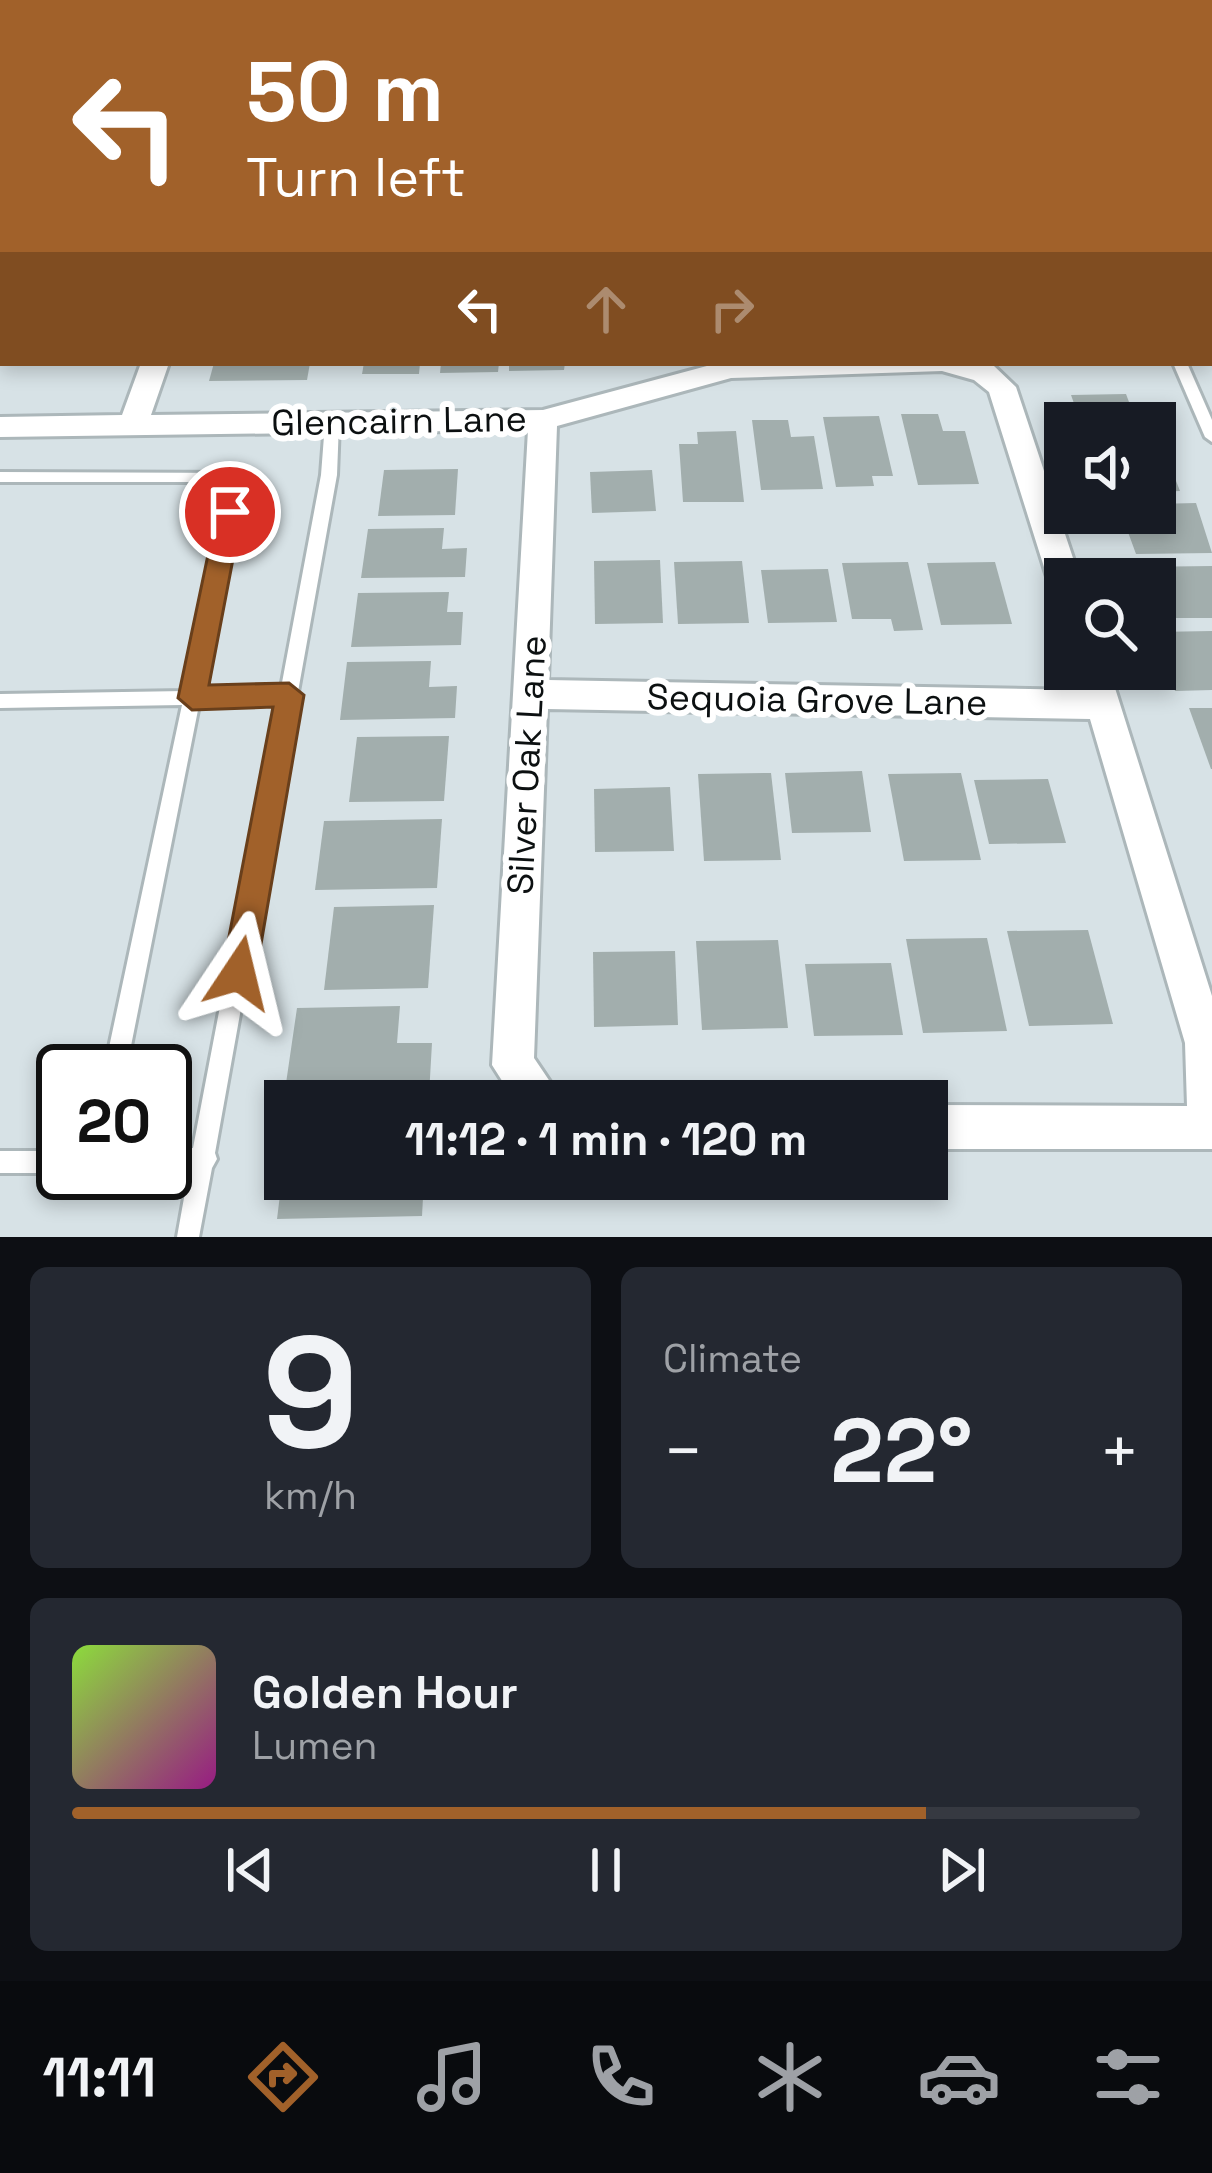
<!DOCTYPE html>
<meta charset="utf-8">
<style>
body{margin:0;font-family:"Space Grotesk",sans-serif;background:#242831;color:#f1f3f6;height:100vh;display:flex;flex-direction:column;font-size:45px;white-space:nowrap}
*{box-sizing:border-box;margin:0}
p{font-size:39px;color:#9ea1a6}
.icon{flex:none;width:66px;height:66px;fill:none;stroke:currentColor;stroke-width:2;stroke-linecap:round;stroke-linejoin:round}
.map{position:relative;height:1237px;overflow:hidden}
.panel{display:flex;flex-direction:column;gap:30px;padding:30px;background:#0d0f14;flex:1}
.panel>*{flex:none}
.guide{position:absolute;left:0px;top:0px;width:1212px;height:366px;box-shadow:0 6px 18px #0003;background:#a1612a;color:#fff;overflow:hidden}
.tools{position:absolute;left:1044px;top:402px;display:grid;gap:24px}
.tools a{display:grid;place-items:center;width:132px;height:132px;border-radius:0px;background:#171b24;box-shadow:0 6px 18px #0003;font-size:60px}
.speed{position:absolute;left:36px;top:1044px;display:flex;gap:24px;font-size:60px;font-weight:700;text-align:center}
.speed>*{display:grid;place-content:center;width:156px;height:156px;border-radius:50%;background:#171b24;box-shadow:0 6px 18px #0003;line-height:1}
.speed .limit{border:6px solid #111;border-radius:18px;background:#fff;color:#111}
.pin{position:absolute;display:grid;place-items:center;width:102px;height:102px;color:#fff;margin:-51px;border:6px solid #fff;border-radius:50%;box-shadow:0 3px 12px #0007}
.me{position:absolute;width:132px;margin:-66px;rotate:10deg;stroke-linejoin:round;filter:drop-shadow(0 0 9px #0008)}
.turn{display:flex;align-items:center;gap:42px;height:252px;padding:0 48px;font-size:54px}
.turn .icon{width:156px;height:156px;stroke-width:2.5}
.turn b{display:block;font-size:84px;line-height:102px}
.lanes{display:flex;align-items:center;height:114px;padding:0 48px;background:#0003;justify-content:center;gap:60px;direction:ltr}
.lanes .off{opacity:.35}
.big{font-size:90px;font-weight:800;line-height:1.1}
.panel .card{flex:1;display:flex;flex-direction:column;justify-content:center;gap:18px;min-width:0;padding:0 42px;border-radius:18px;background:#242831}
.panel .dial{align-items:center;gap:0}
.dial b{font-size:156px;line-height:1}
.song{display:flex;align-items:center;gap:36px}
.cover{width:144px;height:144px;border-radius:18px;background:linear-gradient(135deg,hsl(90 70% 55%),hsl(310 70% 35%))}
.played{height:12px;border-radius:6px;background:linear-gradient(90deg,#a1612a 80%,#363941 80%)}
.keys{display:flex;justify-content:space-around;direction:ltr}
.heat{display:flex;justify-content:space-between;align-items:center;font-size:66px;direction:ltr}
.panel .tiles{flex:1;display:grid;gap:30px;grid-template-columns:1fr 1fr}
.card:last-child{grid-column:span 2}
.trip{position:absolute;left:264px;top:1080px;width:684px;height:120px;border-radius:0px;background:#171b24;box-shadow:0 6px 18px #0003;font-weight:800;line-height:120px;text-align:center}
.tab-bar{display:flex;height:192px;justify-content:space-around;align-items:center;background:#090b0e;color:#9ea1a6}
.tab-bar .icon{width:84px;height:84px}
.tab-bar .selected{color:#a1612a}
.tab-bar b{font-size:54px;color:#f1f3f6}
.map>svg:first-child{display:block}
.building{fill:#a2aead}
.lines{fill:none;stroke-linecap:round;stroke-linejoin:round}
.service-casing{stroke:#acb7ba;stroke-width:6}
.minor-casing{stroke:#acb7ba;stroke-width:6}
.service{fill:#fff;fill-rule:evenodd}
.minor{fill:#fff;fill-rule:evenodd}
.route{fill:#a1612a;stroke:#693f1b;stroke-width:3}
.labels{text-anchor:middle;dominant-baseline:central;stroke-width:12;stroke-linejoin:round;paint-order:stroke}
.street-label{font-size:36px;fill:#0c1011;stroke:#fff}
</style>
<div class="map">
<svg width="1212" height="1237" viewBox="0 0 1212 1237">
<rect width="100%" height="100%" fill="#d7e2e6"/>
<g class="building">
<polygon points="214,363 310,363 307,380 209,381"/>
<polygon points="364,363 420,363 419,374 362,374"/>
<polygon points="441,363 499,363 498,372 440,373"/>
<polygon points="509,363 565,363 564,370 509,371"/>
<polygon points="1126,394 1137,423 1081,423 1071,395"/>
<polygon points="901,414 938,414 943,431 965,431 979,484 918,485"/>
<polygon points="879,416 893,476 872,476 874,486 836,487 823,417"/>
<polygon points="752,420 788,420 791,437 814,436 823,489 761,490"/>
<polygon points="736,431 744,502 683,502 679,444 698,444 697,432"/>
<polygon points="1155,448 1163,448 1180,491 1155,492"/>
<polygon points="458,469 455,515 378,516 384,470"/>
<polygon points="652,470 656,511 592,513 590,472"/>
<polygon points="1196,503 1212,553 1136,554 1121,513 1155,513 1155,504"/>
<polygon points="444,528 442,549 467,548 465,577 361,578 368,529"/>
<polygon points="660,560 663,623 595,624 594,561"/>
<polygon points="742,561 749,623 678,624 674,562"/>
<polygon points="908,562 923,630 894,631 891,619 852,619 842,563"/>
<polygon points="995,562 1012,624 941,625 927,563"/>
<polygon points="1212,566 1212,618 1155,618 1155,579 1138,579 1134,567"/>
<polygon points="828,569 837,622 768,623 761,570"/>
<polygon points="449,592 447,612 463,612 461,645 351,647 358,593"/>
<polygon points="1212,631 1212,690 1175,691 1155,632"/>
<polygon points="431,661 429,687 457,686 455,718 340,720 347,662"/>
<polygon points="1189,708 1212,708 1212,769 1211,769"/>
<polygon points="449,736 444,801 349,802 357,737"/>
<polygon points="862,771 871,832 792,833 785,773"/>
<polygon points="771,773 781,860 704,861 698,774"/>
<polygon points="961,773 981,860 904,861 888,774"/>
<polygon points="1048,779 1066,843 989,844 974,780"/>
<polygon points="670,787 674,851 595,852 594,789"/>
<polygon points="442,819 437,888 315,890 324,821"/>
<polygon points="434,905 428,988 324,990 334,907"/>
<polygon points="1088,930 1113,1024 1029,1026 1007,931"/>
<polygon points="987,938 1007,1031 923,1033 906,939"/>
<polygon points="778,940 788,1028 702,1030 696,941"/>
<polygon points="675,951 678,1025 594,1027 593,952"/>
<polygon points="891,963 903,1035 814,1036 805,964"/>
<polygon points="400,1006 397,1043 432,1043 429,1095 284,1097 297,1008"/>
<polygon points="282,1179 424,1179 422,1216 277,1219"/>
</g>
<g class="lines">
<g class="service-casing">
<g id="service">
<polygon points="790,0 800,0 801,3 791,3"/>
<rect x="1209" y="96" width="3" height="7"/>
<polygon points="1173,363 1187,363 1212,420 1212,442 1205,437"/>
<polygon points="332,418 339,423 337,475 215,1153 217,1159 212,1168 199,1237 177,1237 189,1170 165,1171 165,1149 193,1148 278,703 199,705 126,1071 104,1071 182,705 0,708 0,694 185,691 228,482 0,482 0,472 242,473 245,477 202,690 281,688 321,475 325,423"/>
<rect x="0" y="1151" width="63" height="22"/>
</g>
</g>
<g class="minor-casing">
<g id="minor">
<polygon points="648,0 668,0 669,3 649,3"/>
<polygon points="929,0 949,0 950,3 930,3"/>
<polygon points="1151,0 1178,0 1180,3 1153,3"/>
<polygon points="1209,9 1212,10 1212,22 1209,21"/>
<polygon points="1209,179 1212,180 1212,194 1209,193"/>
<rect x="0" y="243" width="3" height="16"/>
<polygon points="141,363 169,363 151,415 543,410 718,363 994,366 1016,387 1080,579 1065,579 1065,596 1049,583 989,392 974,380 942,371 731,378 557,426 548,680 1081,690 1075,669 1109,669 1212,996 1212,1149 927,1149 927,1105 1187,1106 1185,1043 1090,719 547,709 534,1058 563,1101 515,1101 492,1065 528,430 0,437 0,417 122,415"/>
</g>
</g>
<use href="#service" class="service"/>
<use href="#minor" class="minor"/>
</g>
<polygon class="route" points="230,503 242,512 209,685 289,683 304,695 256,973 251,985 239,989 227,985 222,973 273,707 192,710 178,698 217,512"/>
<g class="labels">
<g class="street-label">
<text transform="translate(399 421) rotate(-1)">Glencairn Lane</text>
<text transform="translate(817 700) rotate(1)">Sequoia Grove Lane</text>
<text transform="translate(527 765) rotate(-87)">Silver Oak Lane</text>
</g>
</g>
</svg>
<div class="tools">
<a><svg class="icon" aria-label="sound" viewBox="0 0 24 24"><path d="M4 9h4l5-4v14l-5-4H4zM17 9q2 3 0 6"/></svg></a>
<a><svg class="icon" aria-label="search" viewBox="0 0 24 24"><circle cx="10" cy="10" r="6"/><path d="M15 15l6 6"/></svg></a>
</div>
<div class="speed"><div class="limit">20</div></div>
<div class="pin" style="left:230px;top:512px;background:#d93025"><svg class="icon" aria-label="arrive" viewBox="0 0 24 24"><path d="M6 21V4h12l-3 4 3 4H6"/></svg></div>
<svg class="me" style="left:239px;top:973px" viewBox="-20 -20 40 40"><path d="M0-17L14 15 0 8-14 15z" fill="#a1612a" stroke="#fff" stroke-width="4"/></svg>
<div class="trip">11:12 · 1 min · 120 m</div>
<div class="guide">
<div class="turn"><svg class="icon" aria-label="left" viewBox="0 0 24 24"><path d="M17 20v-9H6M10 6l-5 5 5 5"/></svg><div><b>50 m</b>Turn left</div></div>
<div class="lanes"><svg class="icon" aria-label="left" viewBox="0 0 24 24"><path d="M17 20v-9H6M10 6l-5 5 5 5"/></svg><svg class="icon off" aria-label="ahead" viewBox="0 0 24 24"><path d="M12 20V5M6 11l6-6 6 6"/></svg><svg class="icon off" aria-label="right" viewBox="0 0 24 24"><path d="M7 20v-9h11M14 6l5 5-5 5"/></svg></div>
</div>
</div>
<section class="panel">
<div class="tiles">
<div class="card dial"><b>9</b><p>km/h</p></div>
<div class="card"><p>Climate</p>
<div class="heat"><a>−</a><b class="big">22°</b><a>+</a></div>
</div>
<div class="card">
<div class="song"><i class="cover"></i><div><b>Golden Hour</b><p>Lumen</p></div></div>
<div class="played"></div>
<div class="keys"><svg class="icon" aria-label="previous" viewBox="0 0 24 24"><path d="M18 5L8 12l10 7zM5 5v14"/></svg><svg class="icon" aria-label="pause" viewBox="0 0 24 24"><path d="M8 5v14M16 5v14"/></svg><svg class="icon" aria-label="next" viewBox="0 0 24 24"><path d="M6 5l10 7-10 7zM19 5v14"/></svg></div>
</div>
</div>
</section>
<nav class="tab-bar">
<b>11:11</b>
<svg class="icon selected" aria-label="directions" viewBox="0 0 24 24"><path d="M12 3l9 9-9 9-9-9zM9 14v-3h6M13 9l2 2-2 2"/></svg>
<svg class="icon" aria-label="music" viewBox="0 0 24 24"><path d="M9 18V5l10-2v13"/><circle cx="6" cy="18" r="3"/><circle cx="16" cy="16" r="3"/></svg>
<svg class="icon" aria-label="phone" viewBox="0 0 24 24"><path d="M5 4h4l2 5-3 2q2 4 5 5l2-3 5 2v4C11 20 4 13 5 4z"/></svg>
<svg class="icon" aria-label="climate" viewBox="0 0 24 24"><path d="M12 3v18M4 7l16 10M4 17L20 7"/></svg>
<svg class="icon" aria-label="car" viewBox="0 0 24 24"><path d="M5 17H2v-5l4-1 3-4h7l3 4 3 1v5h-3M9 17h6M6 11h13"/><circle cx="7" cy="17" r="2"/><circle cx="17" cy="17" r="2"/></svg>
<svg class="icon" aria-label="filters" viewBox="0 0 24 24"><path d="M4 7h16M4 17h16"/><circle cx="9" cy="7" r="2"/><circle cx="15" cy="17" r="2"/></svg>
</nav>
